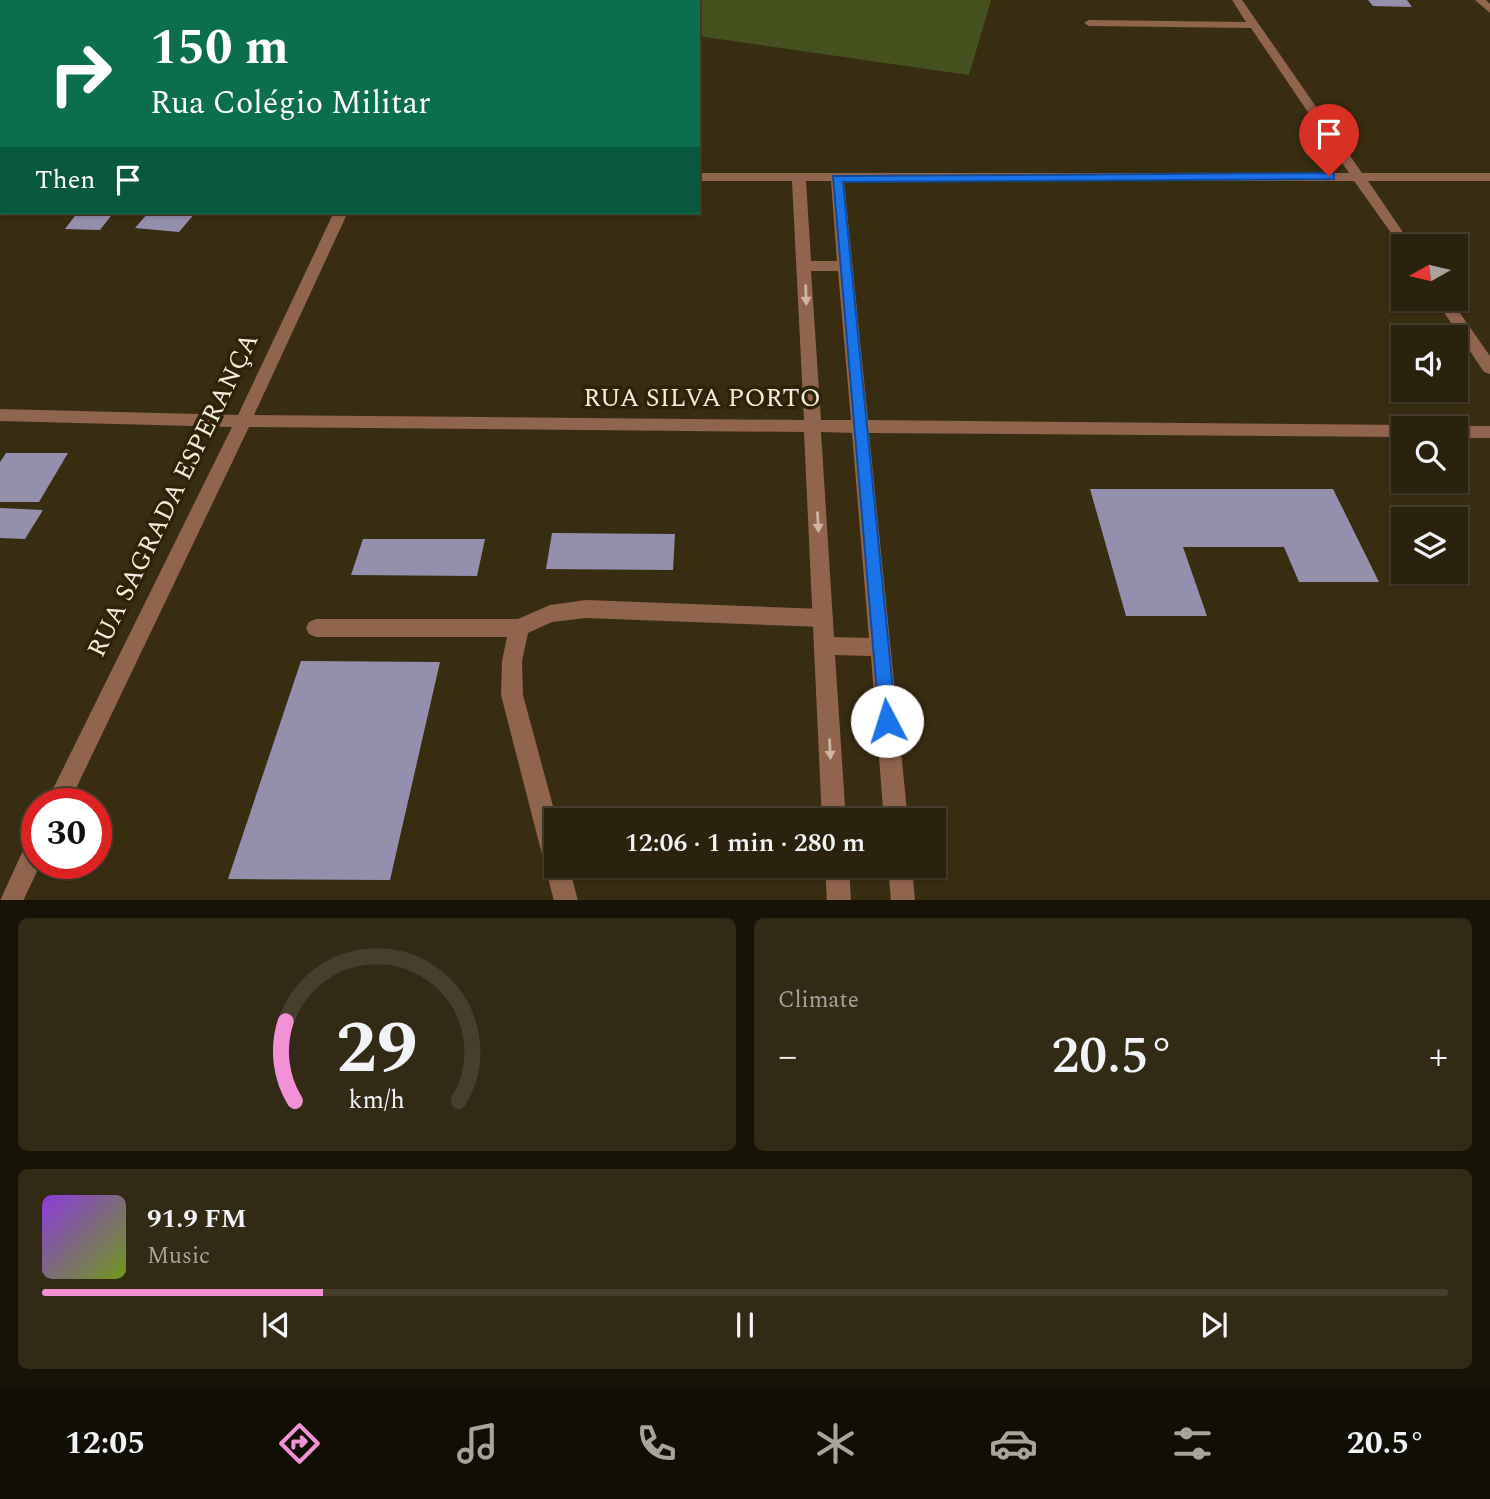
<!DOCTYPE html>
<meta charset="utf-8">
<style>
body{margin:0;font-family:Spectral,serif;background:#332a16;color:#f1f3f6;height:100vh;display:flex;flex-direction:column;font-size:26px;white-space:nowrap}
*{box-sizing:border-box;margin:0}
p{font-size:23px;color:#a6a49d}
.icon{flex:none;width:38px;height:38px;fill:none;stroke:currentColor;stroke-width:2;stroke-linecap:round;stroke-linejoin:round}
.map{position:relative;height:900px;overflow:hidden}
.drawer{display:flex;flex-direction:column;gap:18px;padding:18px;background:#181307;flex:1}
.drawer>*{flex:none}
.top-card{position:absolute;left:0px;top:0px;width:700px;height:214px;box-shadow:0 2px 5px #0004,0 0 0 2px #473f2e;background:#0b6e4f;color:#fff;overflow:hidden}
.needle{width:46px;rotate:262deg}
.tools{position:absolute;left:1391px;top:234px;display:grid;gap:14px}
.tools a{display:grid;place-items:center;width:77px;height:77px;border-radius:0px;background:#2b220d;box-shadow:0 2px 5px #0004,0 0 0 2px #473f2e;font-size:35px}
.speed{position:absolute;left:21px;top:788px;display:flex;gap:14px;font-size:35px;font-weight:700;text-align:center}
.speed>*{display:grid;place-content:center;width:91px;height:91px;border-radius:50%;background:#2b220d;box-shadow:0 2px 5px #0004,0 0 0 2px #473f2e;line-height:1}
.speed .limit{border:10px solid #d22;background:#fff;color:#111}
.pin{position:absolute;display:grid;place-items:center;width:60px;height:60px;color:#fff;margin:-72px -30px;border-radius:50% 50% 50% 0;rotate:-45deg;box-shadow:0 0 7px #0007}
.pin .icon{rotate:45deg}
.me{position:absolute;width:77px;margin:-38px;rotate:355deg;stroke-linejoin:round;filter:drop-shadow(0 0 5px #0008)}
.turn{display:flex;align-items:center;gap:24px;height:147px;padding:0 35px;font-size:32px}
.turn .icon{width:91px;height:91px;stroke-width:2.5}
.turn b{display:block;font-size:49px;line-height:60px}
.then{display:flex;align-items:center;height:66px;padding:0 35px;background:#0003;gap:14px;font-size:26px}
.big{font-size:52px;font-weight:600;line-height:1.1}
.drawer .tile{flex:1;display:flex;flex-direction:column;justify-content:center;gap:10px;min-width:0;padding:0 24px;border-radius:10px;background:#332a16}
.drawer .dial{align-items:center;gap:0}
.dial svg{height:182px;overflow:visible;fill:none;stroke:#473f2e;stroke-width:7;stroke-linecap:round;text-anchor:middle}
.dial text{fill:#f1f3f6;stroke:none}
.song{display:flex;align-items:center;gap:21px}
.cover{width:84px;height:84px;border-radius:10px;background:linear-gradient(135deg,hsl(270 70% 55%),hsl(80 70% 35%))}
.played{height:7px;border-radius:4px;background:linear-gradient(90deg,#f391d6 20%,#473f2e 20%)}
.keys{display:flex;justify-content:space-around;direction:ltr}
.heat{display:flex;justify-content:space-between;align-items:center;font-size:38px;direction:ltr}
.drawer .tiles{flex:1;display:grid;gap:18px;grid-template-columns:1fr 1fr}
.tile:last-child{grid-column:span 2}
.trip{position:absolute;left:544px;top:808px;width:402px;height:70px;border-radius:0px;background:#2b220d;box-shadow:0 2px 5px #0004,0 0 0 2px #473f2e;font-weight:600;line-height:70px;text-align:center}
.menu{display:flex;height:112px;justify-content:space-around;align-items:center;background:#110e05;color:#a6a49d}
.menu .icon{width:49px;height:49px}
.menu .selected{color:#f391d6}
.menu b{font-size:32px;color:#f1f3f6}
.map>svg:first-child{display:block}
.green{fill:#455220}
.building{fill:#958fae}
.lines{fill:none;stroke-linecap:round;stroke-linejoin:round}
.lane{fill:#91644c;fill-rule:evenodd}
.street{fill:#91644c;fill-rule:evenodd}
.oneway{fill:#ccb6a2}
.route{fill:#1a73e8;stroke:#114b97;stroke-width:2}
.labels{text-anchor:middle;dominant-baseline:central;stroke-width:7;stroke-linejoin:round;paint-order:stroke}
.street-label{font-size:26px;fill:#f4ecdc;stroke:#2f2307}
</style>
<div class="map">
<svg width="1490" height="901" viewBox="0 0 1490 901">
<rect width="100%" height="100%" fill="#392d11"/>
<polygon class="green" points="611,0 991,0 969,75 698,36 698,2"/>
<g class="building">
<polygon points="1368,0 1407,0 1412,7 1373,6"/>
<polygon points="78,212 114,212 100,230 65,229"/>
<polygon points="149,212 196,212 179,232 135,228"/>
<polygon points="6,453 68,453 39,502 0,502 0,462"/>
<polygon points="1090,489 1333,489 1379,582 1299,582 1284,547 1183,547 1207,616 1126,616"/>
<polygon points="0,508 43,510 25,539 0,538"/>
<polygon points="552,533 675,534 673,570 546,569"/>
<polygon points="363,539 485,539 477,576 351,575"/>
<polygon points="301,661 440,662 390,880 228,879"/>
</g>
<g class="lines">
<polygon class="lane" points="586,600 823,609 830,612 833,618 830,624 823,627 586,618 552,622 528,633 522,661 523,695 557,821 556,866 569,866 578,901 554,901 501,695 502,661 507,637 316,637 309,634 306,628 309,622 316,619 518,619 550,605"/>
<g class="street">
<polygon points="112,0 125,0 126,2 113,2"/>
<rect x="433" y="0" width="10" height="2"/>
<path d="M1232,0H1242L1362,173H1490V181H1368L1413,247H1404V251L1354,181H844L868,420L1404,425L1411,429H1404V437L869,433L908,821H884L871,656L835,655L846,821H822L804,432L249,427L69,803H46L232,427L0,421V409L238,415L334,212H348L254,415L804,420L792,181H698V173H1349L1251,28L1089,26L1084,23L1089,20L1246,22ZM806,181H831L837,261H811ZM811,271H838L851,420H821ZM821,432L852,433L869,638L834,637Z"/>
<polygon points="1475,0 1486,0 1490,4 1490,13"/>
<polygon points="0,65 2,65 0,72"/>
<polygon points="1435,299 1450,299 1490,356 1490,374 1484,372"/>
<polygon points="1456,426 1490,426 1490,438 1456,438 1456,429 1449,429"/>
<polygon points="37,833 37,863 41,863 23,901 0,901 29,837"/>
<polygon points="825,866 849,866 851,901 827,901"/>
<polygon points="888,866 912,866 915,901 891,901"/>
</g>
</g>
<defs><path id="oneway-solid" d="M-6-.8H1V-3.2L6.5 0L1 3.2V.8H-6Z" transform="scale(1.75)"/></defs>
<g class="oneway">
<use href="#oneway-solid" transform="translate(806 295) rotate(88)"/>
<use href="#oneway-solid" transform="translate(818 522) rotate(87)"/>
<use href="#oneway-solid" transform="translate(830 749) rotate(87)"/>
</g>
<polygon class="route" points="1329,173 1334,174 1334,179 843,182 896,721 894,728 887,730 880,728 833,176"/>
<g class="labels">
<g class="street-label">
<text x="702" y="398">RUA SILVA PORTO</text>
<text transform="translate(173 495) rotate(-64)">RUA SAGRADA ESPERANÇA</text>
</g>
</g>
</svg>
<div class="tools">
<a><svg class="needle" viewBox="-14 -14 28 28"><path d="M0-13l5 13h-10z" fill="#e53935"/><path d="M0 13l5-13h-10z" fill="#a6a49d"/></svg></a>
<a><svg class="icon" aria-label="sound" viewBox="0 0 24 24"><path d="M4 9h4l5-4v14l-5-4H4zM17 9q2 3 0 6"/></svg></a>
<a><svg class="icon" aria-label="search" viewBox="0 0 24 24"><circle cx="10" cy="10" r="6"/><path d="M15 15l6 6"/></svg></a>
<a><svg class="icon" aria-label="layers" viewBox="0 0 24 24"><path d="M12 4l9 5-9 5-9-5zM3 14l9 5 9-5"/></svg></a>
</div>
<div class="speed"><div class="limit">30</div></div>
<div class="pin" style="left:1329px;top:176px;background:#d93025"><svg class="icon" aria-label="arrive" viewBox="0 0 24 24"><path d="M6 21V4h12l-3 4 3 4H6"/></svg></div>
<svg class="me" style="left:887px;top:721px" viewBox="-20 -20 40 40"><circle r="19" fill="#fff"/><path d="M0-13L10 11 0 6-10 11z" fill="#1a73e8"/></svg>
<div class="trip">12:06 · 1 min · 280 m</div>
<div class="top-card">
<div class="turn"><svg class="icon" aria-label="right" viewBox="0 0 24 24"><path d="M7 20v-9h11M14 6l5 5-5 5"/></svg><div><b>150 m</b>Rua Colégio Militar</div></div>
<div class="then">Then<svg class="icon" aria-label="arrive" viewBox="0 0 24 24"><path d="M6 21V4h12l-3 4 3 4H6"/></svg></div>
</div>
</div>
<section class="drawer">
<div class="tiles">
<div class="tile dial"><svg viewBox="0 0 100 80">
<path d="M14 69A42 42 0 1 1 86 69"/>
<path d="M14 69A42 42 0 0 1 10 34" stroke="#f391d6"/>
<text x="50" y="56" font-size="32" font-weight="700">29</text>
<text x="50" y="72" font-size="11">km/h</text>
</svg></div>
<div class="tile"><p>Climate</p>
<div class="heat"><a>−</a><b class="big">20.5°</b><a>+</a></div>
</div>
<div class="tile">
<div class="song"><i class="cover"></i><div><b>91.9 FM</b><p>Music</p></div></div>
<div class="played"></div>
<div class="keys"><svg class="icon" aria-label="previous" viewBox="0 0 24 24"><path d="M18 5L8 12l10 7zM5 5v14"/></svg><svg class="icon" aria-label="pause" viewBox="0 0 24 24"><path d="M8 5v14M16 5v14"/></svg><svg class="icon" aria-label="next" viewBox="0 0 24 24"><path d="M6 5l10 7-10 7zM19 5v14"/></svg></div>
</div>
</div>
</section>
<nav class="menu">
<b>12:05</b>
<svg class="icon selected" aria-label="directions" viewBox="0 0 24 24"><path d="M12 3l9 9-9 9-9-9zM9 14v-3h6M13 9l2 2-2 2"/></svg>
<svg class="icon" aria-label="music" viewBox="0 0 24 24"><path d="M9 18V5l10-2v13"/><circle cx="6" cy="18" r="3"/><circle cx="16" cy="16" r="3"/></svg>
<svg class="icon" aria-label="phone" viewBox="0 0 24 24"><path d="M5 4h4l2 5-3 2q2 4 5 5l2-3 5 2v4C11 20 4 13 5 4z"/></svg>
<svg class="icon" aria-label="climate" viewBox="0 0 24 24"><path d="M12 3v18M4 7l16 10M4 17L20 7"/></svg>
<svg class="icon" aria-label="car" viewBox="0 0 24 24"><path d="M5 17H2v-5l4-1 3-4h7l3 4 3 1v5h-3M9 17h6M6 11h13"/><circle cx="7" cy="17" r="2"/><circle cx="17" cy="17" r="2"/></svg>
<svg class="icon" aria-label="filters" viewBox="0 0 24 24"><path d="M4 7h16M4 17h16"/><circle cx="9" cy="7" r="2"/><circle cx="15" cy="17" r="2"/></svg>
<b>20.5°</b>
</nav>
